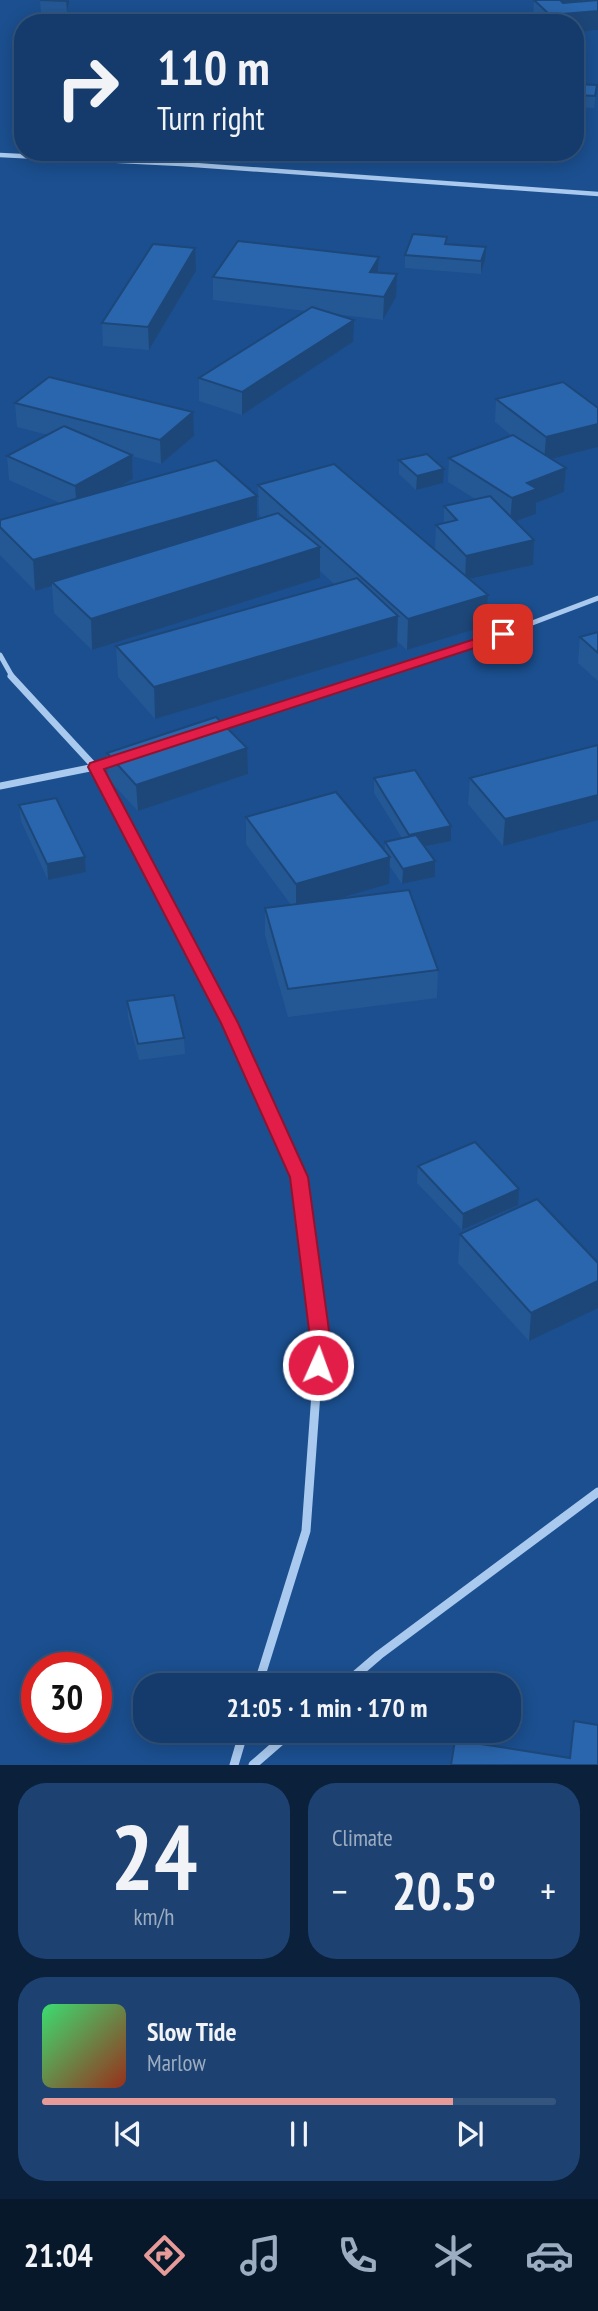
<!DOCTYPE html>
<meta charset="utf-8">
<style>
body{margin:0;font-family:"PT Sans Narrow",sans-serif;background:#1d4271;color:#f1f3f6;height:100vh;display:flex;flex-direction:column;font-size:26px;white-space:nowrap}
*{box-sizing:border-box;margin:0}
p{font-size:23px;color:#9dadc1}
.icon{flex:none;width:38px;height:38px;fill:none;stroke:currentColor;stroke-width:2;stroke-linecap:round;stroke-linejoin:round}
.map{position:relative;height:1765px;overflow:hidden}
.details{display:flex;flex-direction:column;gap:18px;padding:18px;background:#0b203b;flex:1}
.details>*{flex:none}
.top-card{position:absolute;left:14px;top:14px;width:570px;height:147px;border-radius:28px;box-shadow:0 4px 18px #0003,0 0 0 2px #33557e;background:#143b6b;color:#f1f3f6;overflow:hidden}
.speed{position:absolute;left:21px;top:1652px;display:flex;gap:14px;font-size:35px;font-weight:700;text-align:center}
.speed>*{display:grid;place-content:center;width:91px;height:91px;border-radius:50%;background:#143b6b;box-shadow:0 4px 18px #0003,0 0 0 2px #33557e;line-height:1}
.speed .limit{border:10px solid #d22;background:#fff;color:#111}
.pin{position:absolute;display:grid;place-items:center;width:60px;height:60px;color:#fff;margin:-30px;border-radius:14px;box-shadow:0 4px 10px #0006}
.me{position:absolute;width:77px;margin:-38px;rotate:2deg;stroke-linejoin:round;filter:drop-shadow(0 0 5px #0008)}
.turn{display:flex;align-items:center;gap:24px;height:147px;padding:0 28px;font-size:32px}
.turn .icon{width:91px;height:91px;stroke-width:2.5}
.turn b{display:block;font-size:49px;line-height:60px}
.big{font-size:52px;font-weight:600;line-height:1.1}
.details .widget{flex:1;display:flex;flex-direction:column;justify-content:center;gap:10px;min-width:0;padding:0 24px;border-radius:28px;background:#1d4271}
.details .dial{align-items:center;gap:0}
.dial b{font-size:91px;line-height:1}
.song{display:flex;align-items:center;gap:21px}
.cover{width:84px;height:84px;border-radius:10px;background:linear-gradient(135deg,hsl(140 70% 55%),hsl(10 70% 35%))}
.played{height:7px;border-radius:4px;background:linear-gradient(90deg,#e69b98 80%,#33557e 80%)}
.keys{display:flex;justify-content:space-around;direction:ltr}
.heat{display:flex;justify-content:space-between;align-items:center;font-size:38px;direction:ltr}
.details .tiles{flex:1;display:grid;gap:18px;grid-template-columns:1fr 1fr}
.widget:last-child{grid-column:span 2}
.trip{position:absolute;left:133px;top:1673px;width:388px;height:70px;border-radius:28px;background:#143b6b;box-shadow:0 4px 18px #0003,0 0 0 2px #33557e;font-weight:600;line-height:70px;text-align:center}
.dock{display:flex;height:112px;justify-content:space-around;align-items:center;background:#08182b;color:#9dadc1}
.dock .icon{width:49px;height:49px}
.dock .on{color:#e69b98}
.dock b{font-size:32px;color:#f1f3f6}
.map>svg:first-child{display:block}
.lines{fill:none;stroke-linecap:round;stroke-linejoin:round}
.minor-far3{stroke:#a9c9ee;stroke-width:4.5}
.minor-far2{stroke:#a9c9ee;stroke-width:5}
.minor-far1{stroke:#a9c9ee;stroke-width:7}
.minor{stroke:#a9c9ee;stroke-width:9}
.wall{fill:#245895}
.shaded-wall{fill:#1d4779}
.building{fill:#2a66ad;stroke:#1d4779;stroke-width:2}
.route{fill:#e11d48;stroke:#92132f;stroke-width:2}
</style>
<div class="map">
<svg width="598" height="1765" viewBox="0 0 598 1765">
<rect width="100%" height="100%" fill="#1b4f8f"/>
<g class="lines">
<polyline class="minor-far3" points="0,155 181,164 598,194"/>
<g class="minor-far2">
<polyline points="0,655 13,678"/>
<polyline points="369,678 503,634 598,598"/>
</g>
<g class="minor-far1">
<polyline points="11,676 95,767 229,1023 290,1158"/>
<polyline points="214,728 374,676"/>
<polyline points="0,786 95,767 116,760"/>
</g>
<g class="minor">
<polyline points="258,1685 306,1531 320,1338 299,1177 289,1156"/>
<polyline points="344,1685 379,1655 598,1492"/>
<polyline points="234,1765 244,1731"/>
<polyline points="253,1765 292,1731"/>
</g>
</g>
<g class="wall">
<polygon points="40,0 69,0 67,12 41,12"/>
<polygon points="534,0 598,0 598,30 576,32 576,23 537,23 533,19"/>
<polygon points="576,84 597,85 594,108 576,107"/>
<polygon points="447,245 485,260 481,274 405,268 405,255"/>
<polygon points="379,257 379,272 396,297 383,320 335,314 353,342 242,415 199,401 199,378 306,311 213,300 213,277"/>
<polygon points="196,271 149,350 103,346 102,323"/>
<polygon points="496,399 598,408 598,447 552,459 566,468 564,492 536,503 536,514 515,521 533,565 470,579 488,595 486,626 407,650 397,641 397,647 155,719 118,677 116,646 334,584 320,571 320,578 92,650 54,613 52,586 35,591 0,555 0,520 60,503 9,480 7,456 48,435 17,427 15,403 194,436 161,464 132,456 133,479 119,487 257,519 262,518 259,515 258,485 435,550 436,525 444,523 444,506 475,499 448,482 449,458 512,436 495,422"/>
<polygon points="399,460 443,483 416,490 399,474"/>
<polygon points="598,632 598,681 578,663 580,637"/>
<polygon points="598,745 503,846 468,804 470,778"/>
<polygon points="107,753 248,774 138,811 108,779"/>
<polygon points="374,778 451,841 425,847 435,877 402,884 389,865 389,884 337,899 438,970 437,998 288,1017 265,935 265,908 291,905 246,844 246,817 385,851 385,842 402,838 374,793"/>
<polygon points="19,805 85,857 86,872 48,880 21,821"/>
<polygon points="127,1001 184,1038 185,1054 139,1060 128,1017"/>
<polygon points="418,1166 518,1205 462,1230 417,1183"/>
<polygon points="460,1234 598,1263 529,1341 458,1263"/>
</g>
<g class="shaded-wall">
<polygon points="66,0 69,0 69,2 67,12"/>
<polygon points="549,0 584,0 549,10"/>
<polygon points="598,11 598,30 576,32 576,23 550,23 550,15"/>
<polygon points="486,247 485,260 481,274 481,261"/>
<polygon points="195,248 196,271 149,350 148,327"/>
<polygon points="379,257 378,279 370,272"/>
<polygon points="397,274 396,297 383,320 384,297"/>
<polygon points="354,320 353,342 242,415 242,392"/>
<polygon points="193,412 194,436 161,464 160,440"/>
<polygon points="598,424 598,447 544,461 546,437"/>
<polygon points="132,455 133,479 77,511 75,486"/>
<polygon points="566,468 564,492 536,503 536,514 510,523 512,498 527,483"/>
<polygon points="444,469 443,483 416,490 417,476"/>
<polygon points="257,496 257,527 52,582 52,586 35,591 33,560"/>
<polygon points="534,540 533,565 465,580 466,556"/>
<polygon points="320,547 320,578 92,650 91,619"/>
<polygon points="488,595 486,626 407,650 408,619"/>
<polygon points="398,616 397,647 155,719 154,687"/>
<polygon points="247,748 248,774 138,811 136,785"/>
<polygon points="598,795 598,820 503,846 505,819"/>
<polygon points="451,826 451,841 409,850 409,835"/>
<polygon points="85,857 86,872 48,880 47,864"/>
<polygon points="390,857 389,884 296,911 296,884"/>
<polygon points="435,861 435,877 402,884 403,869"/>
<polygon points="519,1189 518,1205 462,1230 463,1214"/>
<polygon points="598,1281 598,1308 529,1341 531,1313"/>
</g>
<g class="building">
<polygon points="40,0 66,0 66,1"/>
<polygon points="534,0 560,0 563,3 598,0 598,11 550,15"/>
<polygon points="288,18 296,23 267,23"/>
<polygon points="480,19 517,19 518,23 481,23"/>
<polygon points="73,20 111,20 110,23 72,23"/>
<polygon points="576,84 597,85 595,96 576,95"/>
<polygon points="413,234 447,237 445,244 486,247 481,261 405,255"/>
<polygon points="238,241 379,257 370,272 397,274 384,297 213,277"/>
<polygon points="153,244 195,248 148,327 102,323"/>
<polygon points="312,307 354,320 242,392 199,378"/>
<polygon points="49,377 193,412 160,440 15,403"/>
<polygon points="563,382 598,408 598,424 546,437 496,399"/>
<polygon points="64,426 132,455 75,486 7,456"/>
<polygon points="513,435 566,468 527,483 537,489 512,498 449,458"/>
<polygon points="427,454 444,469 417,476 399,460"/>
<polygon points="216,460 257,496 33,560 0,527 0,520"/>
<polygon points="334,464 488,595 408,619 258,485"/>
<polygon points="490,496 534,540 466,556 436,525 457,520 444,506"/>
<polygon points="278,513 320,547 91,619 52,582"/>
<polygon points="357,578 398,616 154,687 116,646"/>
<polygon points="598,632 598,653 580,637"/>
<polygon points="216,717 247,748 136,785 107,753"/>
<polygon points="598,745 598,795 505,819 470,778"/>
<polygon points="415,770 451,826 409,835 374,778"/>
<polygon points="336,792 390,857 296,884 246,817"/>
<polygon points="56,798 85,857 47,864 19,805"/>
<polygon points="416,835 435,861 403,869 385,842"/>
<polygon points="409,890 438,970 288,989 265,908"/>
<polygon points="174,995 184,1038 138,1044 127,1001"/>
<polygon points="475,1142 519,1189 463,1214 418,1166"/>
<polygon points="537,1199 598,1263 598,1281 531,1313 460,1234"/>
<polygon points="574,1721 598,1725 598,1765 451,1765 455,1740 570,1758"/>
</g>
<polygon class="route" points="503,630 508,631 508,637 104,769 238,1023 308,1177 330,1338 328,1365 325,1371 318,1373 311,1371 308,1365 310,1338 290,1177 221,1023 88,767 90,763"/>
</svg>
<div class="speed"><div class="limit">30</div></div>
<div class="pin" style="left:503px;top:634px;background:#d93025"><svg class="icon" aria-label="arrive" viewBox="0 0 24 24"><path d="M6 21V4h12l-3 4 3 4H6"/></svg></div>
<svg class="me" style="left:318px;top:1365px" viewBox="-20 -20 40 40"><circle r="17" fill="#e11d48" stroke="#fff" stroke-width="3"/><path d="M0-11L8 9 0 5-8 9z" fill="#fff"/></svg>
<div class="trip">21:05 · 1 min · 170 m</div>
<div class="top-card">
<div class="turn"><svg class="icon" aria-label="right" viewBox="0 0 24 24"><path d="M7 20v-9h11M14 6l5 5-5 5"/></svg><div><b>110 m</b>Turn right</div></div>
</div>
</div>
<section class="details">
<div class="tiles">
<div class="widget dial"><b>24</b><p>km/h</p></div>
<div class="widget"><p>Climate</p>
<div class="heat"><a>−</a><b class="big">20.5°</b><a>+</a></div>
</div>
<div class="widget">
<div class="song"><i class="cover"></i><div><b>Slow Tide</b><p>Marlow</p></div></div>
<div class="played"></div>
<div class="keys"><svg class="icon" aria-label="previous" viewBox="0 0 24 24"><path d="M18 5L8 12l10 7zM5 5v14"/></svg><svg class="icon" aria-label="pause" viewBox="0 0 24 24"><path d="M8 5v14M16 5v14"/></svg><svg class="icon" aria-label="next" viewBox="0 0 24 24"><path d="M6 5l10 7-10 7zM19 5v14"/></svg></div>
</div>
</div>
</section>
<nav class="dock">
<b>21:04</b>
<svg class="icon on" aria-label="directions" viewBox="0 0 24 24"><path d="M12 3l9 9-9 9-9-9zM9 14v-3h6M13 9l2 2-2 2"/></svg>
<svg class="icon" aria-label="music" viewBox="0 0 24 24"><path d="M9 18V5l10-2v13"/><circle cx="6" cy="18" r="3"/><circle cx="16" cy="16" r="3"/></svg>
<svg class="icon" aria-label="phone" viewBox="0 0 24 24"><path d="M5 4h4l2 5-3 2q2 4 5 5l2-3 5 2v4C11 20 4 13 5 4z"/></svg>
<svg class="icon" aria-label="climate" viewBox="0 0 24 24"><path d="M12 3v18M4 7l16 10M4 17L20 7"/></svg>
<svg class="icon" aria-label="car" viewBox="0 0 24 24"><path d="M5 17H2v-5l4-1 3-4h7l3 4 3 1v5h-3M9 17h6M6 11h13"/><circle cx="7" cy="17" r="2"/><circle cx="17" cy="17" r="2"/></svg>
</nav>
